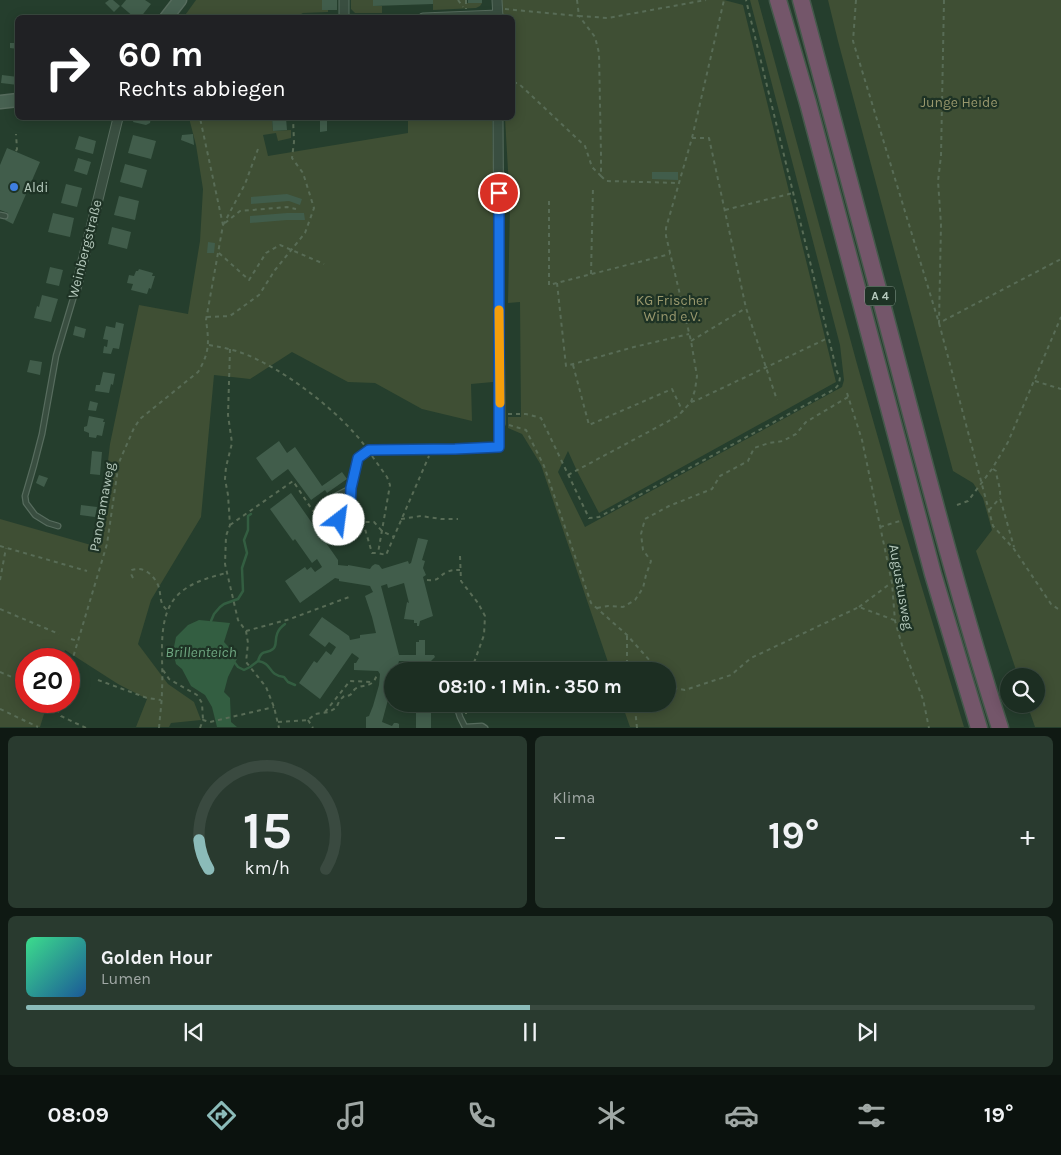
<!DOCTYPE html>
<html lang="de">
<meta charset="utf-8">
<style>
body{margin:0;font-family:Karla,sans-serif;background:#293a2f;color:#f1f3f6;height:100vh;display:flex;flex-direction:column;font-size:19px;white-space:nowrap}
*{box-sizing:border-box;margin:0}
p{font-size:16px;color:#a0a8a5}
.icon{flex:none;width:28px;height:28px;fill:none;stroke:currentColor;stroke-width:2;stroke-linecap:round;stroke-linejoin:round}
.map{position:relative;height:728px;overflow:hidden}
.details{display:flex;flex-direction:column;gap:8px;padding:8px;background:#0f1913;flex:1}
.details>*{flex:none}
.top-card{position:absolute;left:15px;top:15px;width:500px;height:105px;border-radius:8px;box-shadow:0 2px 12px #0003,0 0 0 1px #3a4a40;background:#202124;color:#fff;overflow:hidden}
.controls{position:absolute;left:1000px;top:668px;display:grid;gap:10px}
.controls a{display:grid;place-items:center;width:45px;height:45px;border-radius:50%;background:#1c2e22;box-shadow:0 2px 12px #0003,0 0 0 1px #3a4a40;font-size:25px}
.speed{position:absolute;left:15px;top:648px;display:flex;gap:10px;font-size:25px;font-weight:700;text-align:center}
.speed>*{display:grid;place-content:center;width:65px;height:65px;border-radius:50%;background:#1c2e22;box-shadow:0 2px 12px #0003,0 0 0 1px #3a4a40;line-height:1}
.speed .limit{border:8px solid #d22;background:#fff;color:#111}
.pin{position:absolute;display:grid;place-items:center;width:42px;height:42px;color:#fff;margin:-21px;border:2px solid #fff;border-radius:50%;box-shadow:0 1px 5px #0007}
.me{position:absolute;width:55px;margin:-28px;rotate:30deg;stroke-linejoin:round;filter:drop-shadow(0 0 4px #0008)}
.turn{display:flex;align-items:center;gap:18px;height:105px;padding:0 20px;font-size:22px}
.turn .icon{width:65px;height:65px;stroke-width:2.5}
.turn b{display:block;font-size:35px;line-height:42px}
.big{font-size:38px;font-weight:700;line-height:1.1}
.details .widget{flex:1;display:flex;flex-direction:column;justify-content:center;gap:8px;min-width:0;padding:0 18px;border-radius:8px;background:#293a2f}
.details .dial{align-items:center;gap:0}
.dial svg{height:130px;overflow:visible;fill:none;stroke:#3a4a40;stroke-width:7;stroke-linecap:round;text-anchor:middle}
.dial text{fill:#f1f3f6;stroke:none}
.song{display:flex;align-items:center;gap:15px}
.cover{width:60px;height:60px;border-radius:8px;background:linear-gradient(135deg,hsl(150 70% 55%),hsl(210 70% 35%))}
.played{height:5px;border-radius:2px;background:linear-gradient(90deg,#8bbbb9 50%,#3a4a40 50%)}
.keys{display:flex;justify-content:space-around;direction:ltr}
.heat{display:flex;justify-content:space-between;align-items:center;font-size:28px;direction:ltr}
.details .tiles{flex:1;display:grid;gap:8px;grid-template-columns:1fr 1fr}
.widget:last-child{grid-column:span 2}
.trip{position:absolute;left:384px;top:662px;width:292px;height:50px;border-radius:25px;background:#1c2e22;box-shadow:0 2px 12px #0003,0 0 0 1px #3a4a40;font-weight:700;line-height:50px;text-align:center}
.dock{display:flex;height:80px;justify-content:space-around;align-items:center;background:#0b120e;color:#a0a8a5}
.dock .icon{width:35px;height:35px}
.dock .active{color:#8bbbb9}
.dock b{font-size:22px;color:#f1f3f6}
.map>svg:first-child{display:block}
.green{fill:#3f4f34}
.water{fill:#335e41}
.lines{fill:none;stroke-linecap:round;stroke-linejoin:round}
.stream{stroke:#335e41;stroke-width:2.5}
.building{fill:#415d4b}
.lane-casing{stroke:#576c5e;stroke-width:7}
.street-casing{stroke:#576c5e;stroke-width:11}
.secondary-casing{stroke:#576c5e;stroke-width:15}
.highway-casing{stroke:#44594b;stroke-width:19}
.path{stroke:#586c56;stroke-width:2;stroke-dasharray:4 4;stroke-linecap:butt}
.lane{stroke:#394e40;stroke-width:4.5}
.street{stroke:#394e40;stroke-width:9}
.secondary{stroke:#476151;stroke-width:12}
.highway{stroke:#74566a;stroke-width:16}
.route-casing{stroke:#114b97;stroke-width:12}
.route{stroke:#1a73e8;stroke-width:9}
.slow{stroke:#f59e0b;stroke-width:9}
.shop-dot{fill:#3f7fe0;stroke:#1e3325;stroke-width:2}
.labels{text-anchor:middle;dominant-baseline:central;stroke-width:4.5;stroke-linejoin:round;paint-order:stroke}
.shield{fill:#1e3325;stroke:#889c8f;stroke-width:1}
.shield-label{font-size:12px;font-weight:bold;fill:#b5c9bc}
.park-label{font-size:14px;fill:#99986d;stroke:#1e3325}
.poi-label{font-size:14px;fill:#b5c9bc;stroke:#1e3325;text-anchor:start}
.street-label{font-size:14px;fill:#b5c9bc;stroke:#1e3325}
.water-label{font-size:15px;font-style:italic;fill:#6fa781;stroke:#1e3325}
</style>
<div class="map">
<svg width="1061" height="728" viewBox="0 0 1061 728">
<rect width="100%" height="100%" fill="#253e2d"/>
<g class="green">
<polygon points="196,0 322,0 322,10 328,10 328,12 303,13 295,17 183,18"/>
<polygon points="351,0 373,0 373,6 382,6 382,13 355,13 351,9"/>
<polygon points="433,0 465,0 465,3 482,3 480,6 476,8 433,10"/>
<polygon points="501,0 724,0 743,5 836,382 599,513 577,471 568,451 558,472 585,527 842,387 844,380 840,345 750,0 758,0 857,364 900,515 964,727 630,727 622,704 668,704 668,671 611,671 541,465 522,434 508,428 508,417 521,417 520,302 508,303 510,205 505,118 512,118 512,18 502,17"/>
<polygon points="828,0 1061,0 1061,727 1035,727 1027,704 1036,704 1036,676 1018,676 976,551 992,530 983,498 973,483 953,471 838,41"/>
<polygon points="189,118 272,118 273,131 291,130 291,138 278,141 276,133 263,135 268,156 408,133 408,118 492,118 494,204 493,382 471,384 472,421 422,409 375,383 348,382 292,352 250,379 214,375 201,517 151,600 138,644 168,684 194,702 201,720 171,723 169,727 136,727 147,699 118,684 65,650 62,659 26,659 26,701 48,701 40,727 0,727 0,519 98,547 110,444 139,305 188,314 200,241 203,189 196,145"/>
</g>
<polygon class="water" points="199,620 230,623 224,642 238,657 228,677 224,692 230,698 231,722 237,727 217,727 212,707 205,695 191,686 182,669 176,664 173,652 176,637 188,625"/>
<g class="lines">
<g class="stream">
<polyline points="211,621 214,614 220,607 224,604 238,599 243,591 242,568 247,553 244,540 248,530 248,516 251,514"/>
<path d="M258,661C262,648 266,655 273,649C279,645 271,634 285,624"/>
<path d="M235,663L238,667L244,670L250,667L258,661C273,663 267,675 284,677L288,682L295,685"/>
</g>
</g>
<g class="building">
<polygon points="109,0 113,0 120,6 114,12 105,3"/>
<polygon points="126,0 145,0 151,4 140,18 135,18 121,6"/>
<rect x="322" y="0" width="15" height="10"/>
<polygon points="373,0 433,0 433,4 373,6"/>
<rect x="468" y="0" width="14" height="3"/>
<polygon points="10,43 18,43 18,49 10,48"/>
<polygon points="2,75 18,77 18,85 1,83"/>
<polygon points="134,118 151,118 150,123 146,125 133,122"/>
<polygon points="272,118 286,118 287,130 273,131"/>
<polygon points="320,118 327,118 327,131 320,132"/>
<polygon points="193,134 194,145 181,140 182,135"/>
<polygon points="133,135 156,141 151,159 128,153"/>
<polygon points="79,136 96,141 93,154 75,149"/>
<polygon points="7,148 40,162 13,224 5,220 8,213 0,210 0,165"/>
<polygon points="78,158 91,162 87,175 74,171"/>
<polygon points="125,164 147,170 142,188 120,182"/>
<polygon points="652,172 678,172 678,180 652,179"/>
<polygon points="66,184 82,188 77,207 61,203"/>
<polygon points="287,194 302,199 300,205 289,201 251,204 251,197"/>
<polygon points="119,196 139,201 135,220 114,215"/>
<polygon points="53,213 74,218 70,237 48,232"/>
<polygon points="287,213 304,213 305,220 287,220 250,223 250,216"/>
<polygon points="112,227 131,232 127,249 108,244"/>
<polygon points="208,242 215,243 214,253 207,253"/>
<polygon points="50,267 63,270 59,286 46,283"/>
<polygon points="139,269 153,273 152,276 155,276 151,289 149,288 147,294 131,290 133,284 127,283 129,275 134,276 136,271 138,271"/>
<polygon points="42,295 58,299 51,322 34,318 37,306 39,307"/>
<polygon points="116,322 124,324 119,349 113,348 111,354 103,353 104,346 107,347 108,340 103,339 106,326 115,328"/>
<polygon points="75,326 86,329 84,338 73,335"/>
<polygon points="30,360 42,362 40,375 27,372"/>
<polygon points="103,372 115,374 113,385 111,384 109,393 95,391 96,385 100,385"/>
<polygon points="90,401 98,403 96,411 88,410"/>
<polygon points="89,416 104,419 103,422 105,422 102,436 97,435 96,438 89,437 89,433 84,431 84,427 87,426"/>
<polygon points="279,441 287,453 295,447 322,486 342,472 347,479 327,493 325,490 311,500 288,469 272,481 256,458"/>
<polygon points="92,451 102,452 100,475 90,474"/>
<polygon points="39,475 48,478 44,487 36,483"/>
<polygon points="291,493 338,560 338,565 348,566 348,565 370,569 372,566 375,564 379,565 382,569 408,561 409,564 411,563 418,538 428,540 422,560 425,561 423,568 426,575 423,577 433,616 420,621 419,626 417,626 417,623 414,623 414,620 404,619 407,602 409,603 404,583 388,588 387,584 381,586 399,655 416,655 416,642 419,642 419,640 425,640 425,655 434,655 435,657 431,661 431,671 416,671 416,661 399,661 396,671 392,671 392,685 382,722 392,726 394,723 397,723 399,724 399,728 366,728 366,717 369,716 373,706 379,685 380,674 378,671 354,670 354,663 356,663 359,658 352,653 320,699 299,683 314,661 317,663 326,651 331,655 336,647 329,642 325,647 309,635 322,617 349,636 350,640 360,638 360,635 376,633 372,617 365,596 373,592 370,586 339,581 339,579 335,578 300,603 285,581 305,567 307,570 311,567 315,572 322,567 317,559 312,563 295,539 293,541 270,509"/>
<polygon points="81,505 97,507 95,517 80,515"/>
<rect x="416" y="704" width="15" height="24"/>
</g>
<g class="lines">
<g class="lane-casing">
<g id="lane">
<polyline points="0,215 5,216"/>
<path d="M351,488C350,507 354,521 329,519L323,512L326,501L351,488L358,458L369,450L455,449L499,447L500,424"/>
<polyline points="58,526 48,523 35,515 26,503 25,496 34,465 42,434 56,356 76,289"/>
<polyline points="438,667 446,671"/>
<polyline points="456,704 460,717 465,727 482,726 485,728"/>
</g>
</g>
<g class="street-casing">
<g id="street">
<polyline points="344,0 344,18"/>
<polyline points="497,0 498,18"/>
<polyline points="423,18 498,15"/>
<polyline points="498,118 500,424"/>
<polyline points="76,289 118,118"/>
</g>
</g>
<g class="secondary-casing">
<g id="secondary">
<polyline points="166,18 180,0"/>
<polyline points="0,102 18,100"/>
</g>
</g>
<g class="highway-casing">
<g id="highway">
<polyline points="778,0 808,103 933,574 979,728"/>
<path d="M801,0C829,106 858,212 886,319C922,455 957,593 1000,728"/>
</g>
</g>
<g class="path">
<polyline points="458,0 463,7"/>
<polyline points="466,0 466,9"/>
<polyline points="577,0 579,16 608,18 706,0"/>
<polyline points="856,0 853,41 939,323 993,526 1014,549 1051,604 1061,611"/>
<polyline points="944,0 941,156 938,181 941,224 939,323 1061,259"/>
<polyline points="505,9 579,16 595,37 599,53 601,155 601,176 592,167 585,146 518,83 512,83"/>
<polyline points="692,138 709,138 746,308 777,400"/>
<polyline points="16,151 17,149 16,134"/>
<polyline points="601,176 606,181 679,183"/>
<polyline points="549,201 549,285 670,254"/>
<polyline points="725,210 793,193"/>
<polyline points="225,223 240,211 287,207 296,209"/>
<polyline points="223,225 245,184 258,149"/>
<polyline points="219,253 249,280 266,253 280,245 324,264"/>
<polyline points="591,274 593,187"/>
<polyline points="557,283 566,366 634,347 689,334"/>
<polyline points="207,317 230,316 259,295 275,270 305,233 314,208 303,173 292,158 294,142 293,118"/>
<polyline points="691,341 746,308"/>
<path d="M209,345C227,348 244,352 260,361C295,378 342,415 365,446"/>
<polyline points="230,349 228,415 232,443 226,467 225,479 228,495 230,525 226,536 225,564 238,620 246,631 248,643 246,662 266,687 274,707 279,728"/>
<polyline points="573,365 589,425 672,389 683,412"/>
<polyline points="1035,381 1061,389"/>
<polyline points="847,393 862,440 892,583 895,621 902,645 923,699 929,728"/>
<polyline points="691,402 697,400 828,338"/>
<polyline points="508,414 526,414 541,418 589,518 599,517 835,389 839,384 840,377 837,372 746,0"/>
<polyline points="509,425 526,430 544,466 591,603 627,635 659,671"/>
<polyline points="372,456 387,477 390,485 378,553"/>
<path d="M993,469L996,471C997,481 1001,487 1000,498L1014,547"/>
<polyline points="568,475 678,416 691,402 695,390 697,376 691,341 666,236 666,228 692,138 724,0"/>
<polyline points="957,505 968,501 992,469 1008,442 1061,317"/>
<polyline points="989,510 1000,498"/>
<polyline points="350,519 359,522 374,522 382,531 394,537"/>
<polyline points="401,519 421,516 441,519 458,519"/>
<polyline points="363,522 372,553 378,553 386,555 429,456"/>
<polyline points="230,525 293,481 313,511 316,511"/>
<polyline points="880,527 900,521"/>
<polyline points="0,546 87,571"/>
<polyline points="460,556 461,581 478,603 485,616 484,635 471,671"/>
<path d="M133,578L131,574L132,570C143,566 153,574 158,585C162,595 158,602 167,610"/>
<polyline points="0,580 6,548"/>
<path d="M427,580C440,581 437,577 447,572C451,570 455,570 460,570"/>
<polyline points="859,607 891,583"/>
<polyline points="597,608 608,606 623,607 635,600 643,588 646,575 651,561 643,550 641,534 645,519 669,506 712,489 720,476 748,461 754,448 769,443 783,441 796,434 806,422 848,397"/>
<polyline points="0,609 59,634"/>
<polyline points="246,631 290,619 349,597"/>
<polyline points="627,636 627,671"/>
<polyline points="71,639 78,641"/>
<polyline points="163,670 169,679 197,695 202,703 203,720"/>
<path d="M69,671L107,544L118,468L120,460L134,428L140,419L198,372C210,352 209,342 206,320L223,225L200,118"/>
<polyline points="0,672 26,683"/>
<polyline points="98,680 147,698 161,700"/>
<polyline points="668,682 673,688 685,690 731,675 751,658 859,607 894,620"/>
<polyline points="668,690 673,688"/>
<polyline points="59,701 57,709 61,716 86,728"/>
<polyline points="0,709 38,727"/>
<polyline points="325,712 350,681 373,682"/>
<polyline points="466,714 467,704"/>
<polyline points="308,720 313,728"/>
<path d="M278,722L308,720L315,714L329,712L336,708C338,705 339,700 342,698C346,694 345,697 350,695C353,693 352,692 355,689C364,683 373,689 377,674"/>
<path d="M159,728C160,715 162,702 162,689C164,662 156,621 175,598C188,583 207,578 226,573"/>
<polyline points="200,728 203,720 210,722 274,707"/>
<polyline points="637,728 635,708 641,704"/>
</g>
<use href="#lane" class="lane"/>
<use href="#street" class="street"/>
<use href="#secondary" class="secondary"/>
<use href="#highway" class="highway"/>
</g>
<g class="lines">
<g class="route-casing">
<polyline id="route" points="339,520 346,518 350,511 351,488 358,458 369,450 455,449 499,447 499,193"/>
</g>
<use href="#route" class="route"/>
<polyline class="slow" points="499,310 500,403"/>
</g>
<circle class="shop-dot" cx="14" cy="187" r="5"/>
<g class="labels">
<rect class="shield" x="865" y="286.5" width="30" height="19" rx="4"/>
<g class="shield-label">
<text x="880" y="296">A 4</text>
</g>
<g class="park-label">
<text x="959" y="102">Junge Heide</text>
<text x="672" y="300">KG Frischer<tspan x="672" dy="16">Wind e.V.</tspan></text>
</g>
<g class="poi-label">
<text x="24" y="187">Aldi</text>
</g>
<g class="street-label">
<text transform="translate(85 249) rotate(-76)">Weinbergstraße</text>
<text transform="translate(102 507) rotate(-80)">Panoramaweg</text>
<text transform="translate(901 587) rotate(80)">Augustusweg</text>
</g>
<g class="water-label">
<text x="201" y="652">Brillenteich</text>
</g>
</g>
</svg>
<div class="controls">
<a><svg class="icon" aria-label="search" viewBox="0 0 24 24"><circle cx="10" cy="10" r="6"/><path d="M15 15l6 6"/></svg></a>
</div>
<div class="speed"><div class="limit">20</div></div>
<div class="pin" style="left:499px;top:193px;background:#d93025"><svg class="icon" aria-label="arrive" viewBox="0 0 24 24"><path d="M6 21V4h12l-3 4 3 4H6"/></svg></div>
<svg class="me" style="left:339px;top:520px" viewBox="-20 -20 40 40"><circle r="19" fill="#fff"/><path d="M0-13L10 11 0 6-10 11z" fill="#1a73e8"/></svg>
<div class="trip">08:10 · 1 Min. · 350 m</div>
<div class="top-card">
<div class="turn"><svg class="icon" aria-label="right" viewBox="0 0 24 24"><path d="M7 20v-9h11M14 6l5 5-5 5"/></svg><div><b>60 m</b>Rechts abbiegen</div></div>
</div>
</div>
<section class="details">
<div class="tiles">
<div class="widget dial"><svg viewBox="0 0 100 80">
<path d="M14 69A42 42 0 1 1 86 69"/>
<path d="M14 69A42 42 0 0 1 8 51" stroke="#8bbbb9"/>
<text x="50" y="56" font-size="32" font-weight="700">15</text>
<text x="50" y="72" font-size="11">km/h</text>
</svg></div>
<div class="widget"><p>Klima</p>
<div class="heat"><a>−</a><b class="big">19°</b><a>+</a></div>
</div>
<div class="widget">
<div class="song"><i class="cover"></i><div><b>Golden Hour</b><p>Lumen</p></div></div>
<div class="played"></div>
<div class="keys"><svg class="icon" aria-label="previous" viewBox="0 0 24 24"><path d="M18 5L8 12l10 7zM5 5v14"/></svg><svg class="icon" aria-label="pause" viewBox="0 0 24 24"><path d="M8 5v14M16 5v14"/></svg><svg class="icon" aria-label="next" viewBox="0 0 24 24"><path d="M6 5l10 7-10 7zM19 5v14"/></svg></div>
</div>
</div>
</section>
<nav class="dock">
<b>08:09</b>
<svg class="icon active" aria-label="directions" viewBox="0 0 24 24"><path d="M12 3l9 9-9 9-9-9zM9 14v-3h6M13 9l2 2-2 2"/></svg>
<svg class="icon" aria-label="music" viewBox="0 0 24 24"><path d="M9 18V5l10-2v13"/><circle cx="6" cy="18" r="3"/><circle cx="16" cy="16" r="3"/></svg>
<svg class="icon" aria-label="phone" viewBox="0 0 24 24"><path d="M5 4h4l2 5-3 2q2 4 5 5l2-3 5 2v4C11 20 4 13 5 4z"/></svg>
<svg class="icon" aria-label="climate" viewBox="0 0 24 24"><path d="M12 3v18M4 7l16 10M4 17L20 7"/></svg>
<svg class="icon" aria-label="car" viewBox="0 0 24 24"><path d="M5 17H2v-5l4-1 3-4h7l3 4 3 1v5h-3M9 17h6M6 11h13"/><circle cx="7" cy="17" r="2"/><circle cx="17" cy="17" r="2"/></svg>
<svg class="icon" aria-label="filters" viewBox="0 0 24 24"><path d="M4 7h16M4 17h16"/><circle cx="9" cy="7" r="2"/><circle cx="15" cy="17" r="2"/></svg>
<b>19°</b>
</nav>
